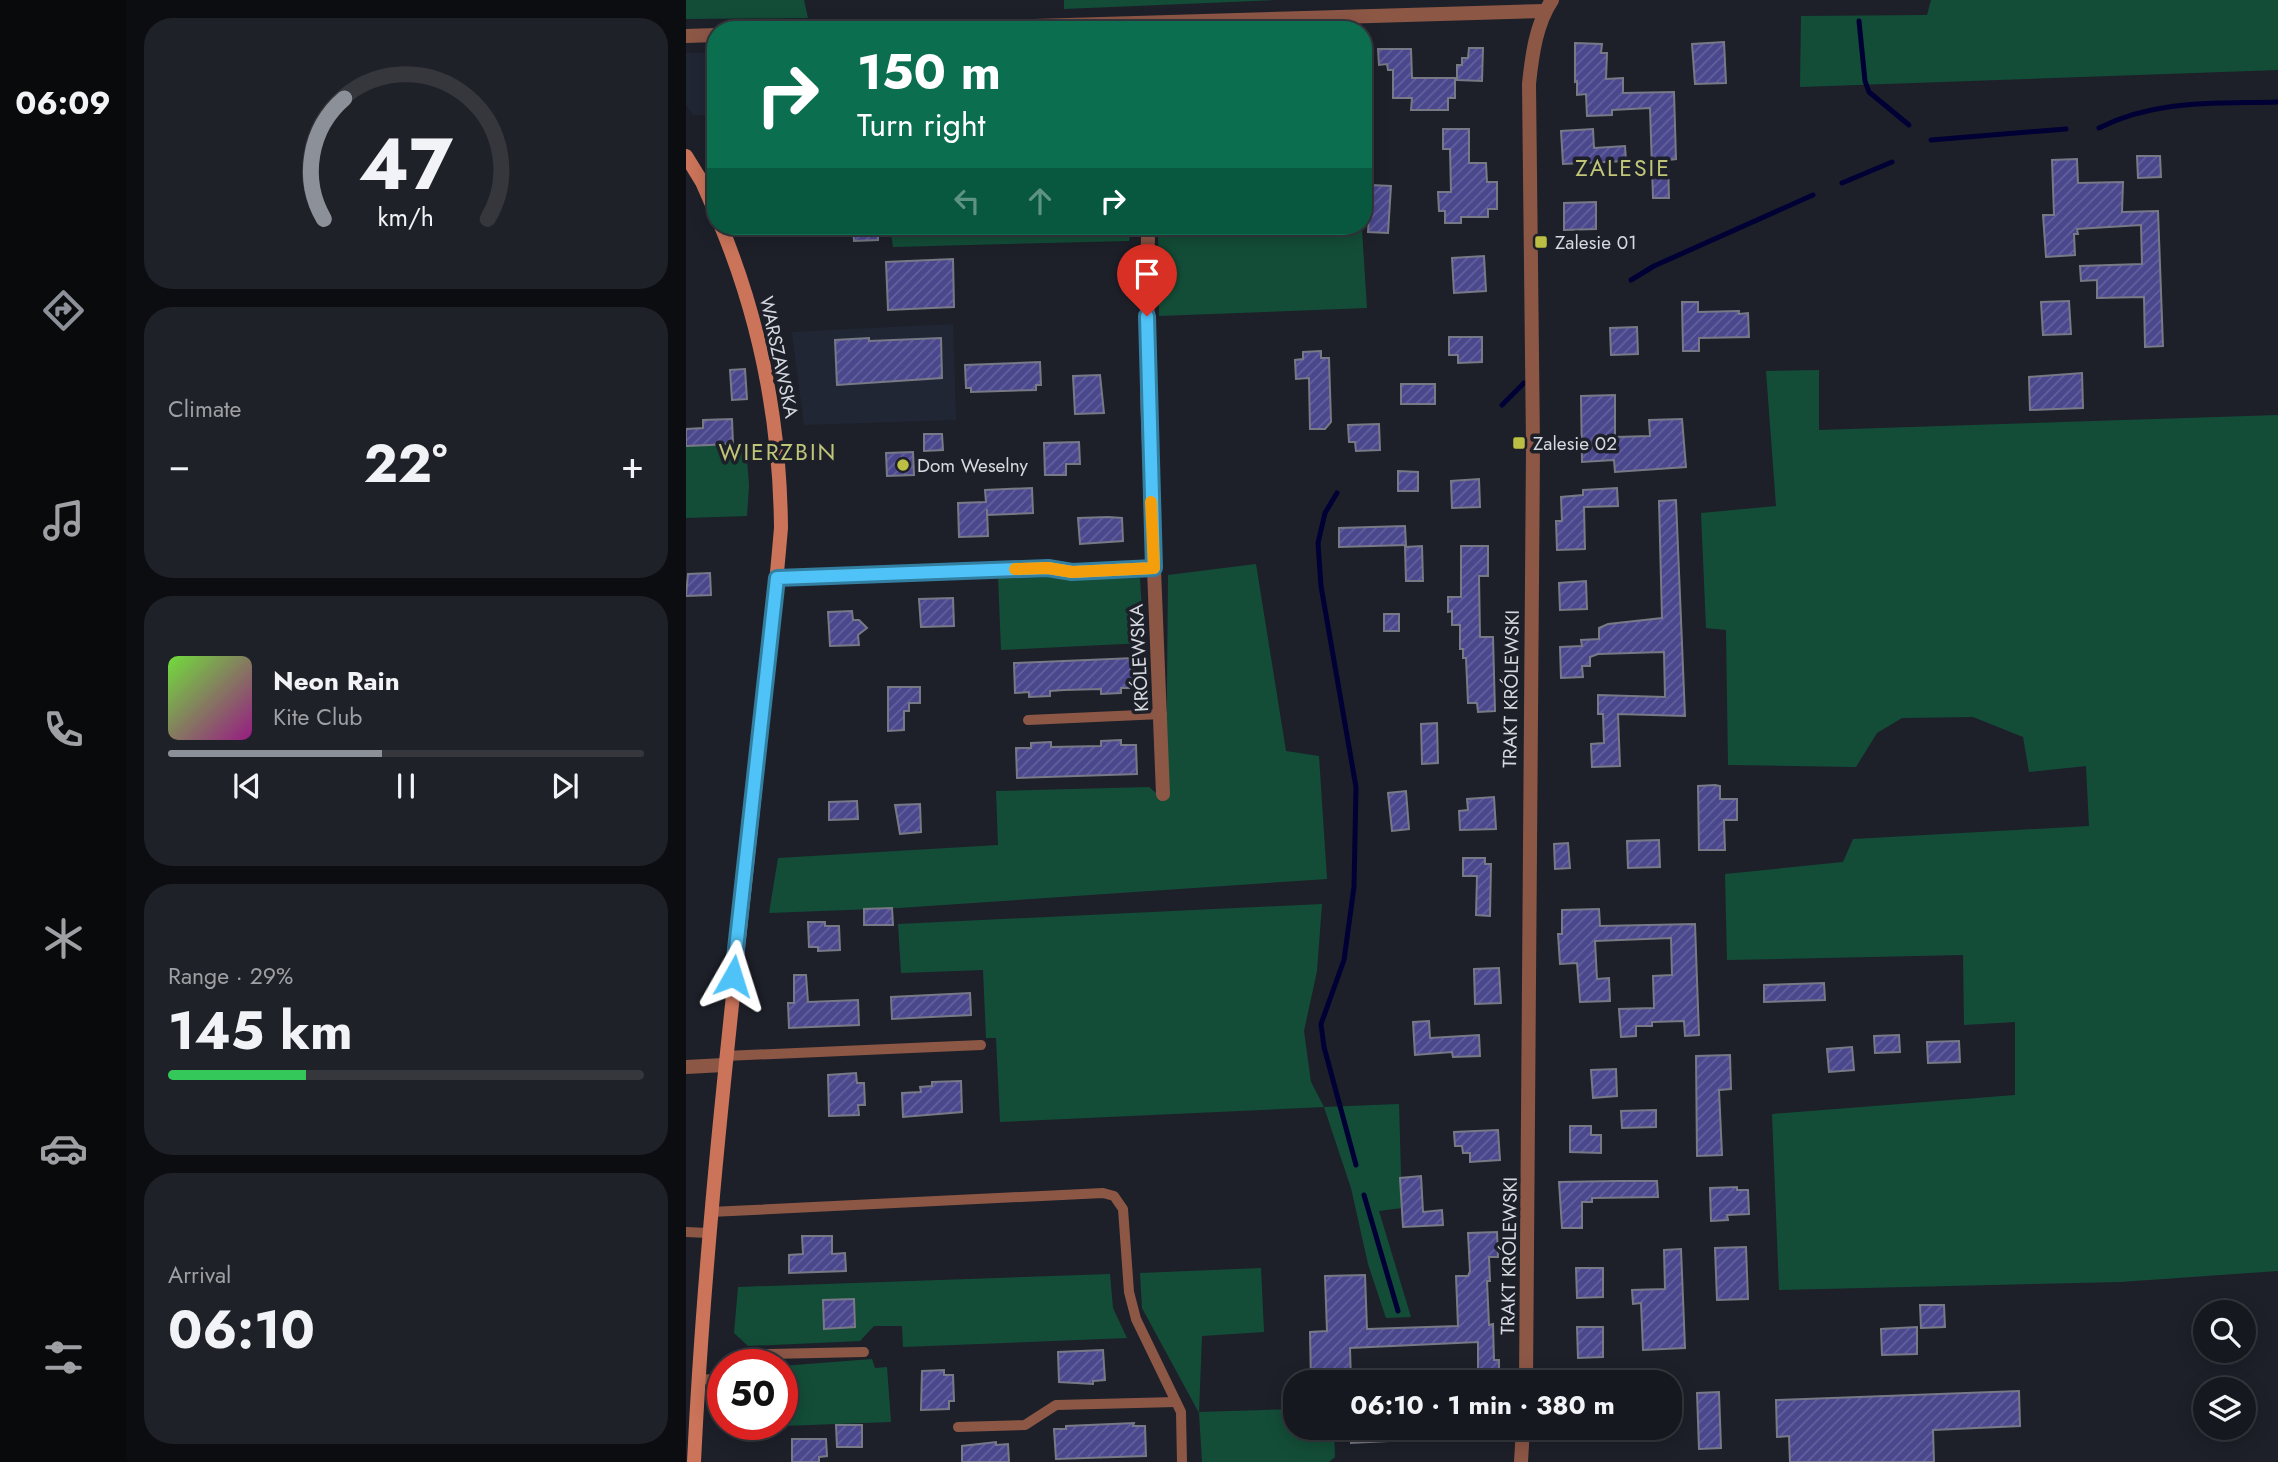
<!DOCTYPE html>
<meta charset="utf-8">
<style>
body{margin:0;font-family:Jost,sans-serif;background:#1f2128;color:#f1f3f6;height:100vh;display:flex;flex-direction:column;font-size:26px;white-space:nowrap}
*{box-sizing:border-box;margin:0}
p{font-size:23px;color:#9ea0a4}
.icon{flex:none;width:38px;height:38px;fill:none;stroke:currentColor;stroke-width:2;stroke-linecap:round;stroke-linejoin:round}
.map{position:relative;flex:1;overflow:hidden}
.drawer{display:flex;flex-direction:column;gap:18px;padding:18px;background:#0c0d11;width:560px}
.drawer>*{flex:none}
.hud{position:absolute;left:21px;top:21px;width:665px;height:214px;border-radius:28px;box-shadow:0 4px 18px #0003,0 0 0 2px #35373d;background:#0b6e4f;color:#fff;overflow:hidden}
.controls{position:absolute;left:1507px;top:1300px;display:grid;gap:14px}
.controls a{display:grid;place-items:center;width:63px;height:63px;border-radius:50%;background:#16181f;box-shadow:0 4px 18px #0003,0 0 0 2px #35373d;font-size:35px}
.speed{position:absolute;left:21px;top:1349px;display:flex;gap:14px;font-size:35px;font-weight:700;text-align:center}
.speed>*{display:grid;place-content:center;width:91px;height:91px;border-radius:50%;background:#16181f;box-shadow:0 4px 18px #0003,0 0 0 2px #35373d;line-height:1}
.speed .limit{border:10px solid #d22;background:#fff;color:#111}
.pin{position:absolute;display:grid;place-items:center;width:60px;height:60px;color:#fff;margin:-72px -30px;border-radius:50% 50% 50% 0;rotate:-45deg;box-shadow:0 0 7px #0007}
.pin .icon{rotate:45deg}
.me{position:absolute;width:77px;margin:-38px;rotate:6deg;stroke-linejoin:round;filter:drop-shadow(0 0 5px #0008)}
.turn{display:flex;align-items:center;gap:24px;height:147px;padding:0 35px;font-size:32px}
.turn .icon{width:91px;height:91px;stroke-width:2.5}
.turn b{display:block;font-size:49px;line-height:60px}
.lanes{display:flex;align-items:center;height:66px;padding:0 35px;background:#0003;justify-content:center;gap:35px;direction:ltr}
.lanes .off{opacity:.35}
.big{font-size:52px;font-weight:700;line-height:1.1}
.drawer .tile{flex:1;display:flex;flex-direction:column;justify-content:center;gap:10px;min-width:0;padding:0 24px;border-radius:28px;background:#1f2128}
.drawer .dial{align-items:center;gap:0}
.dial svg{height:182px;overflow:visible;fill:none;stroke:#35373d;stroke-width:7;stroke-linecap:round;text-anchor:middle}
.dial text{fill:#f1f3f6;stroke:none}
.song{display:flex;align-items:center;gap:21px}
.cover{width:84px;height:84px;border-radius:10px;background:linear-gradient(135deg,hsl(100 70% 55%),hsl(310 70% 35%))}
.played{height:7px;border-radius:4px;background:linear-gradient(90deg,#8c9099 45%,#35373d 45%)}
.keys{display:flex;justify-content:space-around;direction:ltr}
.heat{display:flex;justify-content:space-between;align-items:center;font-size:38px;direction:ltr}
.charge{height:10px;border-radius:5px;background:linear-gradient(90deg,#34c759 29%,#35373d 0)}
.trip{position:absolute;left:597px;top:1370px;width:399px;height:70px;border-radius:28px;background:#16181f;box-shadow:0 4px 18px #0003,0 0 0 2px #35373d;font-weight:700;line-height:70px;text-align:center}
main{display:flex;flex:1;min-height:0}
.tab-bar{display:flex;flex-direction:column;width:126px;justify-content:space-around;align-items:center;background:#090a0c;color:#9ea0a4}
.tab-bar .icon{width:49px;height:49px}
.tab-bar .on{color:#8c9099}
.tab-bar b{font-size:32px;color:#f1f3f6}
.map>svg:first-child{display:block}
.built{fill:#212635}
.grass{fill:#134d38}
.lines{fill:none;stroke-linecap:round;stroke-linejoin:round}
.stream{stroke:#000035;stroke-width:5}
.building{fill:url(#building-hatch);stroke:#787986;stroke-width:2}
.service{stroke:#8d5746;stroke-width:10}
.minor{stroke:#8d5746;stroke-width:14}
.tertiary{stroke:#8d5746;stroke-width:14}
.secondary{stroke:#cb745a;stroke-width:14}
.route-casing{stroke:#337fa1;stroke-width:18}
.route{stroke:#4fc3f7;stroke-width:12}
.slow{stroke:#f59e0b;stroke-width:12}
.poi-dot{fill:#bbc044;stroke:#1d2029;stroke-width:2.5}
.labels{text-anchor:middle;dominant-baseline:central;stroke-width:7;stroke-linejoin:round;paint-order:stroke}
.poi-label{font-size:19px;fill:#d6d8df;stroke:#1d2029;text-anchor:start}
.street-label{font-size:19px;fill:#d6d8df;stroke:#1d2029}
.quarter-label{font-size:23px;letter-spacing:2px;fill:#c0c577;stroke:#1d2029}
</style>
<main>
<nav class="tab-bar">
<b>06:09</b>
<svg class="icon on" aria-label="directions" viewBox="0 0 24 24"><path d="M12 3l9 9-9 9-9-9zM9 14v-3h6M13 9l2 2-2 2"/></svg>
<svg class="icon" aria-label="music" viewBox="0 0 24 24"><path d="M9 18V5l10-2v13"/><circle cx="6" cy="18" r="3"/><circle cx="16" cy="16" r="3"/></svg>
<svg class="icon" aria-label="phone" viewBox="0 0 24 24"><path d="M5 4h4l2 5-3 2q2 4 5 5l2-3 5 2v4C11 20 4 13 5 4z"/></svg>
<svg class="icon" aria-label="climate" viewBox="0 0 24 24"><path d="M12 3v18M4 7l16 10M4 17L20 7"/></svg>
<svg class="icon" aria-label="car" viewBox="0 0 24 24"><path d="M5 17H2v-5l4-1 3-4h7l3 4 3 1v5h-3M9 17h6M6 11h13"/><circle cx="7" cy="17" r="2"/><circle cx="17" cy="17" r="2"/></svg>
<svg class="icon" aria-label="filters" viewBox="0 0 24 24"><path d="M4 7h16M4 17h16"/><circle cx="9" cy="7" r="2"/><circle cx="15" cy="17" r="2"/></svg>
</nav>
<section class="drawer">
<div class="tile dial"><svg viewBox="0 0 100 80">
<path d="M14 69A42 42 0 1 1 86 69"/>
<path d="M14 69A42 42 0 0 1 23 16" stroke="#8c9099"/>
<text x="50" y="56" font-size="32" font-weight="700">47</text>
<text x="50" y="72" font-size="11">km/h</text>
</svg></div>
<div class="tile"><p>Climate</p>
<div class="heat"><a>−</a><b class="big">22°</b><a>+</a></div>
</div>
<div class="tile">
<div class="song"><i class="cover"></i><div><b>Neon Rain</b><p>Kite Club</p></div></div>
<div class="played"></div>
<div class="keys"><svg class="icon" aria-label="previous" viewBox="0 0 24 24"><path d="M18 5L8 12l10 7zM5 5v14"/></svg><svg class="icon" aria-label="pause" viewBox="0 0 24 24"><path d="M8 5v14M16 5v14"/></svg><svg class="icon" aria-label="next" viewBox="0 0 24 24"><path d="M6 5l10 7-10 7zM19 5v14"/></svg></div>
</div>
<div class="tile"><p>Range · 29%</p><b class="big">145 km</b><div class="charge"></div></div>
<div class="tile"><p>Arrival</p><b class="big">06:10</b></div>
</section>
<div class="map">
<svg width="1592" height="1462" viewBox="0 0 1592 1462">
<defs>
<pattern id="building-hatch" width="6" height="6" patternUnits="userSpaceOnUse" patternTransform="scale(1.75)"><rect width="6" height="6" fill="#4a478d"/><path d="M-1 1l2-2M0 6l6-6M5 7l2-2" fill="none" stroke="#63619d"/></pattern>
</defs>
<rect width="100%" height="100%" fill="#1d2029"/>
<g class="built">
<polygon points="0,53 30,53 30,115 7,115 0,105"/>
<polygon points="267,324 270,420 118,425 106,332"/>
</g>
<g class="grass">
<polygon points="0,0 118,0 122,18 0,19"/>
<polygon points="378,0 589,0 378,9"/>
<polygon points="1245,0 1592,0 1592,70 1114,87 1115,16 1241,15"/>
<polygon points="204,226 446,226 443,241 207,247"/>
<polygon points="472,226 651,226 651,230 676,230 681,308 473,316"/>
<polygon points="1133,370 1133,430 1592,415 1592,1271 1434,1282 1093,1290 1086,1114 1329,1095 1329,1022 1278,1025 1277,955 1041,960 1039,874 1157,862 1167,839 1403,826 1400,766 1343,772 1337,737 1287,717 1216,718 1191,733 1170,767 1042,765 1040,630 1020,628 1015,513 1090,506 1080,371"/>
<polygon points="60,445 63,486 61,516 0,518 0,446"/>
<polygon points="570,564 600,751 633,756 641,879 213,908 83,913 92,858 312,845 310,791 463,787 480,801 482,575"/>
<polygon points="369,574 381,579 454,578 458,643 315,650 312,576"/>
<polygon points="636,904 631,971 618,1031 625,1082 638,1107 713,1104 716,1208 693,1211 725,1317 700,1318 682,1264 665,1188 638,1107 314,1122 310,1038 300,1038 297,970 215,973 212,924"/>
<polygon points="575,1268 578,1332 516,1336 513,1412 609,1409 609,1428 648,1428 649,1457 643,1462 516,1462 513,1413 456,1308 454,1273"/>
<polygon points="424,1274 427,1308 441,1338 217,1347 216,1326 188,1326 174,1341 62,1346 48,1333 52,1287"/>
<polygon points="186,1359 189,1368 201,1367 205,1422 41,1428 41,1425 96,1424 96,1366"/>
</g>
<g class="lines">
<g class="stream">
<polyline points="1173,21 1179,81 1183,92 1223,125"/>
<path d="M1413,128C1470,99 1530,104 1592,102"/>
<polyline points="1245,140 1380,129"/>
<polyline points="1156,183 1206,162"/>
<polyline points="945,280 968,266 1127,195"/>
<polyline points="816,405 838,383"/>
<polyline points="651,493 639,513 632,543 635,586 670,787 668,887 658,960 635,1024 638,1047 670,1165"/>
<polyline points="678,1195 712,1311"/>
</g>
</g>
<g class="building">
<polygon points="1038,42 1040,83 1009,84 1006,44"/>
<polygon points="889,43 916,44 915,53 921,53 920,79 937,78 937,93 988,92 990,159 982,160 983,198 967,198 964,108 926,110 926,115 901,116 900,94 891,95 891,81 889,82"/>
<polygon points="783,48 797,48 796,81 771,80 771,65 776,65 776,58 782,58"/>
<polygon points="692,49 725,49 726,78 769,78 769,98 762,98 762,110 725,110 726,98 707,98 707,70 702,70 701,64 693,65"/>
<polygon points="757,129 783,129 783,163 800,163 801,182 811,182 811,209 802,209 802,217 775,217 775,223 759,223 759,211 753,211 752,192 765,192 764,149 757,149"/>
<polygon points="907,129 908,148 939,146 940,161 877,164 875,131"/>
<polygon points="1451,156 1474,156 1475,177 1452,178"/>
<polygon points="1391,159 1392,183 1437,182 1436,212 1472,211 1477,346 1459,347 1458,297 1411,298 1411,280 1395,281 1394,266 1456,264 1455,225 1391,229 1392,234 1388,234 1389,255 1360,257 1357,215 1368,215 1366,160"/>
<polygon points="685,185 705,186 702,233 682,232"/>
<polygon points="910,202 910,229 878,230 878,203"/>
<polygon points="167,226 192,226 192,240 168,241"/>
<polygon points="798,256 800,291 768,293 766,258"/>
<polygon points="267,259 268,307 202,310 200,262"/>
<polygon points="1383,301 1385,334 1357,335 1355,302"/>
<polygon points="996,302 1012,302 1012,312 1053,311 1053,314 1062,313 1063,337 1013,338 1013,351 997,351"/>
<polygon points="951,327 952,354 925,355 924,328"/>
<polygon points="763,337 796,337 796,362 772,363 772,355 763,355"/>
<polygon points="183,338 183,341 255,338 256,378 151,385 149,340"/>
<polygon points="635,351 635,358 643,358 645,422 639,429 624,429 623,378 610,379 609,360 617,359 617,352"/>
<polygon points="354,362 355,385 350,385 350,390 285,392 285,388 280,388 279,365"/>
<polygon points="59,369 61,399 46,400 44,370"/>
<polygon points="1396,373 1397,408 1344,410 1343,377"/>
<polygon points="414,375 418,413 389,414 387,376"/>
<rect x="715" y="384" width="34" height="20"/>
<polygon points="929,395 929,437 964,436 963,420 996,419 1000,467 929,472 928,460 896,462 895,396"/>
<polygon points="46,419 47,444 0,446 0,429 17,428 17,420"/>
<polygon points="693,424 694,450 670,451 669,442 663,442 662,425"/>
<polygon points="238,434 256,434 257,450 238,451"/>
<polygon points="393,442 394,464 380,464 380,475 359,475 358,443"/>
<polygon points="227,452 228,475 201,476 200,453"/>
<polygon points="712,471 732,472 732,491 712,491"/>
<polygon points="793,479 794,507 766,508 765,481"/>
<polygon points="346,488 347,513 301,515 301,509 302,536 273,537 272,503 300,502 299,490"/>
<polygon points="931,488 932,506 898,507 899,549 871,550 870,521 876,521 875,497 897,495 897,490"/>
<polygon points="990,500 999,716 932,714 934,766 906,767 905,744 918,743 917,714 912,714 912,695 979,697 978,652 912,654 904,657 904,666 896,666 897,677 875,678 874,647 896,646 895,640 913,639 913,628 922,624 976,618 973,501"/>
<polygon points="422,517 436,518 437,541 394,544 392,518"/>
<polygon points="719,526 720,545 653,547 653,528"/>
<polygon points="736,546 737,581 720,581 719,547"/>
<polygon points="775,546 802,546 802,576 793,576 794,637 807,637 809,711 792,712 791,703 782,703 780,658 777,658 777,649 774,649 774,625 766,625 766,611 762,612 762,597 775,597"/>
<polygon points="24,573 25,595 0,596 2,574"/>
<polygon points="900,581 901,609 874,610 873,583"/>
<polygon points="267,598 268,626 235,627 233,599"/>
<polygon points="166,611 167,620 173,620 181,628 172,635 173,645 144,646 142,612"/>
<rect x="698" y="614" width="15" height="17"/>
<polygon points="448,658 449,688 435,688 435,693 415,694 415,689 378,690 364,691 364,696 343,697 343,692 329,693 328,663"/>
<polygon points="202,687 234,687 234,703 223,703 223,711 218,711 218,730 202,731"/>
<polygon points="751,723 752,763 736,764 735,724"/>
<polygon points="435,740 435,745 450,745 451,774 331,778 330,748 345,748 345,743 365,742 365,747 415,746 415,741"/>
<polygon points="1029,785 1034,786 1034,799 1051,799 1051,820 1038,820 1039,850 1013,850 1012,786"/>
<polygon points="720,791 723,829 706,831 702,793"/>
<polygon points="808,797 810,829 774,830 773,811 782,810 781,799"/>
<polygon points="171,801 172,819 143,820 143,802"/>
<polygon points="234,804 235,832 214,834 209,805"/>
<polygon points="973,840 974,867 942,868 941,841"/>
<polygon points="882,843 884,868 869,869 868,844"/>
<polygon points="777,858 799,858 799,864 805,864 804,916 790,915 791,876 777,876"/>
<polygon points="206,908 207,925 178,925 178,909"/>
<polygon points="913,909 914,926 1009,924 1013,1035 999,1036 998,1021 966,1022 966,1026 950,1026 950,1036 935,1037 933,1009 968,1008 967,976 986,975 985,938 909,941 911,979 923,978 924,1001 894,1002 891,963 874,964 872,934 876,934 876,910"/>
<polygon points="122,922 139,922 139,926 153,926 154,950 132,951 132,947 123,947"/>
<polygon points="813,968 815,1003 789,1004 788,969"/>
<polygon points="108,975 120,975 122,1002 172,1000 173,1025 103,1028 102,1003 108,1003"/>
<polygon points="1138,983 1139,1000 1078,1002 1078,985"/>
<polygon points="284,993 285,1015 206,1019 205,997"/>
<polygon points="743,1021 744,1038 793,1035 794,1056 767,1057 766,1052 729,1055 727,1022"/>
<polygon points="1213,1035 1214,1052 1189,1053 1188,1036"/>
<polygon points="1273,1041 1274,1062 1242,1063 1241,1042"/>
<polygon points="1166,1047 1168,1070 1143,1072 1141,1049"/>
<polygon points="1044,1055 1045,1089 1033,1090 1036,1155 1011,1156 1010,1056"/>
<polygon points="930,1069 931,1096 907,1098 905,1070"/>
<polygon points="170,1073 171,1083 178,1083 179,1105 172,1105 173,1115 143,1116 142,1075"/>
<polygon points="275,1081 276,1112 217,1117 216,1093 235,1092 234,1087 246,1086 246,1082"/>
<polygon points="970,1110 970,1127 936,1128 935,1111"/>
<polygon points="884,1126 905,1126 905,1135 915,1135 915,1153 884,1152"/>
<polygon points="812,1130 814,1160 784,1162 784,1153 777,1153 776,1146 769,1146 768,1132"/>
<polygon points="735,1176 737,1212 756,1210 757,1225 717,1227 714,1178"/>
<polygon points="931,1181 971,1181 972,1197 906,1198 906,1202 896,1202 896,1228 876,1228 873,1182"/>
<polygon points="1051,1187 1051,1190 1062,1190 1063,1214 1041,1215 1042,1220 1025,1221 1024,1188"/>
<polygon points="811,1232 812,1257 803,1257 804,1281 801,1281 803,1325 807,1324 808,1360 813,1360 813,1382 792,1382 792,1342 664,1348 665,1382 625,1382 624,1332 641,1331 639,1276 679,1275 681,1329 772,1326 770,1276 782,1276 784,1271 782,1233"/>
<polygon points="116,1236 146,1236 146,1254 159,1253 160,1271 103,1273 103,1255 117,1254"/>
<polygon points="1060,1247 1062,1299 1031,1300 1029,1248"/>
<polygon points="995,1249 999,1348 957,1350 955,1303 947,1304 946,1290 979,1289 978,1250"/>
<polygon points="890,1268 917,1268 917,1297 891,1298"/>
<polygon points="168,1299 169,1327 138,1329 137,1300"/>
<polygon points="1234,1305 1258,1305 1259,1327 1235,1328"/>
<polygon points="891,1327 917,1327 917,1357 892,1358"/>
<polygon points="1231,1327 1231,1354 1196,1355 1195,1329"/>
<polygon points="417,1350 419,1380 407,1381 407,1384 373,1382 372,1352"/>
<polygon points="258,1370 258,1375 267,1375 268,1401 263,1401 263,1409 235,1410 236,1371"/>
<polygon points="1333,1391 1334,1426 1247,1430 1248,1462 1104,1462 1103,1436 1091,1437 1090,1400"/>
<polygon points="1033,1392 1035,1448 1013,1449 1011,1393"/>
<polygon points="448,1423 447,1426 459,1426 460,1456 370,1459 368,1429 380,1429 380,1426"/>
<polygon points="150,1425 176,1425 176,1447 151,1447"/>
<polygon points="665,1428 722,1428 722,1440 665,1443"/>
<polygon points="106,1439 140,1439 141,1456 133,1457 133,1462 106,1462"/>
<polygon points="310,1442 310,1445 322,1444 323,1462 276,1462 276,1446"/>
</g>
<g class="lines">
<g class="service">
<polyline points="91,578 362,568 386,572 468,568"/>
<polyline points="342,720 476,714"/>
<polyline points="39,1056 295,1045"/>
<polyline points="24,1212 417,1193 428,1196 437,1209 443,1292 450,1319 495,1412 496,1462"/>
<polyline points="0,1232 22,1233"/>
<polyline points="58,1365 69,1357 83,1354 178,1352"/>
<polyline points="12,1379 37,1380"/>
<polyline points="272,1427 339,1425 370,1405 490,1402"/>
</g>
<g class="minor">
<polyline points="208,30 859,11"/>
<polyline points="0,36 30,35"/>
<polyline points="462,226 461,395 477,794"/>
<polyline points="0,1067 38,1065"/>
</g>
<g class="tertiary">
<path d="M840,1382L847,447L843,84C846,55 850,24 866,0"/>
<polyline points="835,1462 837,1428"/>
</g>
<g class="secondary">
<polyline points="0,156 16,182 30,214"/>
<path d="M8,1462C23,1149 68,840 95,528C94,423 75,323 35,226"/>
</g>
</g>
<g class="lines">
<g class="route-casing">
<polyline id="route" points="47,976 91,578 362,568 386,572 468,568 461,316"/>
</g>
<use href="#route" class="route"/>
<polyline class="slow" points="329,569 362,568 386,572 468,568 465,502"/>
</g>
<g class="poi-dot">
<rect x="848" y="235" width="14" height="14" rx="3.5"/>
<rect x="826" y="436" width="14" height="14" rx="3.5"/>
<circle cx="217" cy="465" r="7"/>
</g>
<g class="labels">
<g class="poi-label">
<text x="869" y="242">Zalesie 01</text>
<text x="847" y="443">Zalesie 02</text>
<text x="231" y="465">Dom Weselny</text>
</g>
<g class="street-label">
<text transform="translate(93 357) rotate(78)">WARSZAWSKA</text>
<text transform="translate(453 658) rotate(-93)">KRÓLEWSKA</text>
<text transform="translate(825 689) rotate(-89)">TRAKT KRÓLEWSKI</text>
<text transform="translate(823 1256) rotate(-89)">TRAKT KRÓLEWSKI</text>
</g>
<g class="quarter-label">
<text x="937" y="168">ZALESIE</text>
<text x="92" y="452">WIERZBIN</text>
</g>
</g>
</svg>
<div class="controls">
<a><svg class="icon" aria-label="search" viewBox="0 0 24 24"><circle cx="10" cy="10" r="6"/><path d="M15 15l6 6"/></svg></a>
<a><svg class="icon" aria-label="layers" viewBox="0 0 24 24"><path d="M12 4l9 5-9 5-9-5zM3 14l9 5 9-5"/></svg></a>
</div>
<div class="speed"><div class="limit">50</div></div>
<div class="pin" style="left:461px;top:316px;background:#d93025"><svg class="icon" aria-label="arrive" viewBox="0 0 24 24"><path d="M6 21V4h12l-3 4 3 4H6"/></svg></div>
<svg class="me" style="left:47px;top:976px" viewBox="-20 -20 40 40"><path d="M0-17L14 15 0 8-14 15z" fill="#4fc3f7" stroke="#fff" stroke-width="4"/></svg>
<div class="trip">06:10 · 1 min · 380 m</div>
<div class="hud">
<div class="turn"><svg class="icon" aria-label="right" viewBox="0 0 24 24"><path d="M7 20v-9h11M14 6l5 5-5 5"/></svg><div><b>150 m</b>Turn right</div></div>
<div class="lanes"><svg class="icon off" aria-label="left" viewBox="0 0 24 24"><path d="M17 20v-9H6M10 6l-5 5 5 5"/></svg><svg class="icon off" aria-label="ahead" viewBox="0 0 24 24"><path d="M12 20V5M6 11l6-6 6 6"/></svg><svg class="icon" aria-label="right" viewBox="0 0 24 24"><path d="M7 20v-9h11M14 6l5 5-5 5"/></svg></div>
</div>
</div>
</main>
